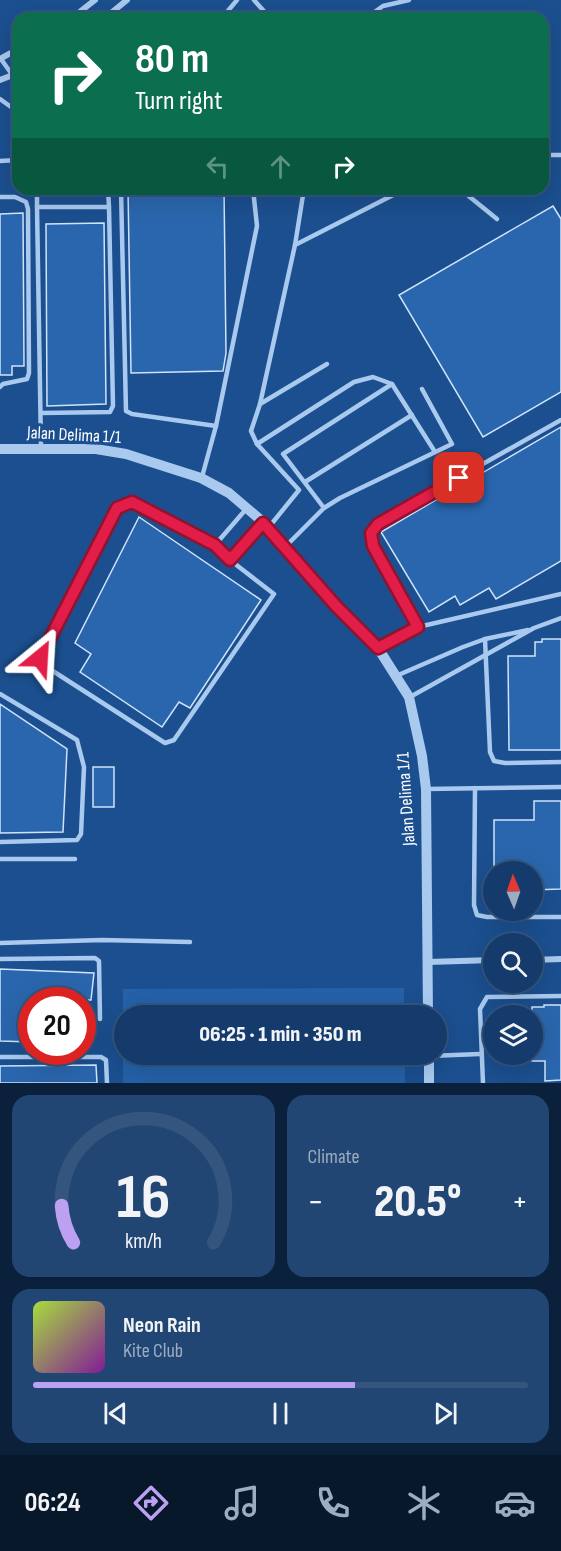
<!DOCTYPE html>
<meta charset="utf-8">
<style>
body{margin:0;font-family:"Sofia Sans Condensed",sans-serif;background:#214673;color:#f1f3f6;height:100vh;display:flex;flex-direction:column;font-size:22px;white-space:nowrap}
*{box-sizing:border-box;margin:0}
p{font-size:20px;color:#9dadc1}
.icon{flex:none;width:33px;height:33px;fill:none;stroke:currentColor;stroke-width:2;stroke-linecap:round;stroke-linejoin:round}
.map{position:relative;height:1083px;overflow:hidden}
.panel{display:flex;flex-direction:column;gap:12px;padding:12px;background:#0b203b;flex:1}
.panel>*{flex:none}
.banner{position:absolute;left:12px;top:12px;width:537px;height:183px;border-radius:18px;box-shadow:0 6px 24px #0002,0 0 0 2px #33557e;background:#0b6e4f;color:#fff;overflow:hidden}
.needle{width:39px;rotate:358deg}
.buttons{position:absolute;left:483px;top:861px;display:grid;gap:12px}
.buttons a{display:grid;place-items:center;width:60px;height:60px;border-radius:50%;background:#143b6b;box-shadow:0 6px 24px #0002,0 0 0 2px #33557e;font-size:30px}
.speed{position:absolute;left:18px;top:987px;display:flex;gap:12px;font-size:30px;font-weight:700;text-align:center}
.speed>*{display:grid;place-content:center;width:78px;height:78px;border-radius:50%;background:#143b6b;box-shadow:0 6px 24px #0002,0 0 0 2px #33557e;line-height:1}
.speed .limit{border:9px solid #d22;background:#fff;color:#111}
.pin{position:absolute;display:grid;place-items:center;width:51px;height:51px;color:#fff;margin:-26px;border-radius:12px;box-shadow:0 3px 9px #0006}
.me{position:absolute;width:66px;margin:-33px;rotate:27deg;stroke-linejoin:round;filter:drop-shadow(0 0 4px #0008)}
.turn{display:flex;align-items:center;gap:21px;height:126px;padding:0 24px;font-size:27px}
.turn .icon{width:78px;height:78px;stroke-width:2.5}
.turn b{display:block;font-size:42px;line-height:51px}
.lanes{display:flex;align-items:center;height:57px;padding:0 24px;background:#0003;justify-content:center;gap:30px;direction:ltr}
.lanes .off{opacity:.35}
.big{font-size:45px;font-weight:800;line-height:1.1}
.panel .tile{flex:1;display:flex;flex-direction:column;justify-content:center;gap:9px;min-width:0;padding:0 21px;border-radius:18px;background:#214673}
.panel .dial{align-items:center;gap:0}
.dial svg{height:156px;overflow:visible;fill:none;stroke:#33557e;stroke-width:7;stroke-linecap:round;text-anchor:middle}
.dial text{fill:#f1f3f6;stroke:none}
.song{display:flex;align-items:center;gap:18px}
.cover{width:72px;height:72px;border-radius:9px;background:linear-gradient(135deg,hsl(80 70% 55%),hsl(290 70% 35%))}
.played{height:6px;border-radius:3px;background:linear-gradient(90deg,#bca0f2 65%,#33557e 65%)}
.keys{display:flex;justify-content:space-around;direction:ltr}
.heat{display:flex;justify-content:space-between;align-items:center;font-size:33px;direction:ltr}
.panel .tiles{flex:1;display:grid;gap:12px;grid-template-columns:1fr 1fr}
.tile:last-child{grid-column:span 2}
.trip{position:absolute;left:114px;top:1005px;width:333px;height:60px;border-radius:30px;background:#143b6b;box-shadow:0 6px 24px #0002,0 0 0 2px #33557e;font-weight:800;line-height:60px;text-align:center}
.dock{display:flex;height:96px;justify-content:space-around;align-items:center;background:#08182b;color:#9dadc1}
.dock .icon{width:42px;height:42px}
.dock .active{color:#bca0f2}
.dock b{font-size:27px;color:#f1f3f6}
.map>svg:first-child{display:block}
.green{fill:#2461a8}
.building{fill:#2a66ad;stroke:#cfe3fa;stroke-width:1.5}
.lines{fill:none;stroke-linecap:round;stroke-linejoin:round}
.service{stroke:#a9c9ee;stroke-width:4.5}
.minor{stroke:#a9c9ee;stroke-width:6}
.tertiary{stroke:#a9c9ee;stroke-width:10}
.route-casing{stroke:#92132f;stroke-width:15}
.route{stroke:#e11d48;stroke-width:10}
.labels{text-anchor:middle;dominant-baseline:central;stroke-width:6;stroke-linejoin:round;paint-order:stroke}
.street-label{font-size:18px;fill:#fff;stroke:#1b4f8f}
</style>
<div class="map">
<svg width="561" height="1083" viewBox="0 0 561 1083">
<rect width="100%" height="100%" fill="#1b4f8f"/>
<polygon class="green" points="404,988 404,1015 124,1016 124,1054 405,1055 405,1083 123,1083 123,989"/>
<g class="building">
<polygon points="128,189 224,189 226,353 223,371 131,373"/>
<polygon points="553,206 561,219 561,392 483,437 399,295"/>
<polygon points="23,213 24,366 12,366 12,375 0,375 0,214"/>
<polygon points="104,223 106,404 47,406 46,224"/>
<polygon points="561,427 561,561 496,599 489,588 460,605 455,596 429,612 381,532"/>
<polygon points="139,517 261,600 190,708 179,702 162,727 80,672 91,654 75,643"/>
<polygon points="542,639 561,639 561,750 509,750 508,656 535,656 535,642 542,642"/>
<polygon points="0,704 67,749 63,832 0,833"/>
<rect x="93" y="767" width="21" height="40"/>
<polygon points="534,801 561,801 561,889 532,890 532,872 494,872 494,820 534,820"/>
<polygon points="0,969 94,973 91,1000 32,1000 32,1042 0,1041"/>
<polygon points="544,1005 561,1005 561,1080 545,1081 545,1061 532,1061 532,1007 544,1007"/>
<polygon points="96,1065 97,1083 0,1083 0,1066"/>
</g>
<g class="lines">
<g class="service">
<polyline points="254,0 270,18"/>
<polyline points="222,18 237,0"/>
<polyline points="366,18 383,6 409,0"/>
<polyline points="1,59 18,83"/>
<polyline points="0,99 18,112"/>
<polyline points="543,155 561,155"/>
<polyline points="0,161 18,160"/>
<polyline points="37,189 37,207"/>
<polyline points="108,189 109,207"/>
<polyline points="121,189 126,411 132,414 216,426"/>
<polyline points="460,189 497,219"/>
<polyline points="0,197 15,197 26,202 28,209 29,373 27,379 3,384 0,387"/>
<polyline points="295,245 405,189"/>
<polyline points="260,404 327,364"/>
<polyline points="41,413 110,412 113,406 109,207 37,207 41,447"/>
<polyline points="257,444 354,382 373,377 392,384 435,452"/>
<polyline points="202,477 216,426 257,226 253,189"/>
<polyline points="305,482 412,415"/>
<polygon points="132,502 215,545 230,560 274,594 174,740 165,743 45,666 40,658 117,508"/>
<polyline points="324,508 283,454 392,384"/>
<polyline points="269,527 299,490 257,444 251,431 260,404 295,245 304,189"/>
<polyline points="215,545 247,508"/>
<polyline points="285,547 324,508 340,498 452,444 422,389"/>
<polyline points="230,560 262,524"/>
<polyline points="418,627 373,546 371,533 378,523 561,420"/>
<polyline points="485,639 490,752 494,761 505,763 561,762"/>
<polyline points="378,648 418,627 561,594"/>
<polyline points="396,676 463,647 485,639 528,630"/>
<polyline points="0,694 77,740 84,767 81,834 77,840 0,842"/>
<polyline points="410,697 534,628 561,618"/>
<polyline points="475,788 474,905 477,915 487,917 561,917"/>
<polyline points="426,789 561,787"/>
<polyline points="0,859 75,859"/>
<polyline points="0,943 102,940 190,942"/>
<polyline points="0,959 95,958 99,961 100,1019"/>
<polyline points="429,1056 480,1054"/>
<polyline points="0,1057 101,1057 106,1060 107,1083"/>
<polyline points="483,1083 480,1009 487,997 561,996"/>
</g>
<g class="minor">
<polyline points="72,18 95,0"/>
<polyline points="105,18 127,0"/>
<polyline points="0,59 18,49"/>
<polyline points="0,80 18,73"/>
<polyline points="532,960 561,959"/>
<polyline points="428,962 494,960"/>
</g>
<g class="tertiary">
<polyline points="0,449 96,449 126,454 201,478 229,493 269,527 337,607 378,648 409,697 422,756 426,789 428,1016"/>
<polyline points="429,1054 429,1083"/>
</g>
</g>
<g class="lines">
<g class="route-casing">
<polyline id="route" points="40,658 117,508 132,502 215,545 230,560 263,523 337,607 378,648 418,627 373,546 371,533 378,524 459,478"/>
</g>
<use href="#route" class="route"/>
</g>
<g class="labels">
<g class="street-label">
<text transform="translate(74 435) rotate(3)">Jalan Delima 1/1</text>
<text transform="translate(406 799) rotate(-94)">Jalan Delima 1/1</text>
</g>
</g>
</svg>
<div class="buttons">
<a><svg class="needle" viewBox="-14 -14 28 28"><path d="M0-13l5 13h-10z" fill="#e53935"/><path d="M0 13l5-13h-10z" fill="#9dadc1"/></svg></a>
<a><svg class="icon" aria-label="search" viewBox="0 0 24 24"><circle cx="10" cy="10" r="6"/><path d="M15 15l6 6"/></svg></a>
<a><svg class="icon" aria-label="layers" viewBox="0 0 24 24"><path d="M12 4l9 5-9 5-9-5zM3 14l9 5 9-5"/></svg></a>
</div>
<div class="speed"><div class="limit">20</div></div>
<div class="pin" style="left:459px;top:478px;background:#d93025"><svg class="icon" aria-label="arrive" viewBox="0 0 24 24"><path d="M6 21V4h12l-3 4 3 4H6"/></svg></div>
<svg class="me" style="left:40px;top:658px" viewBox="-20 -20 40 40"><path d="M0-17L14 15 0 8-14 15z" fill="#e11d48" stroke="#fff" stroke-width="4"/></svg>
<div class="trip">06:25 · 1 min · 350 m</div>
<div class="banner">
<div class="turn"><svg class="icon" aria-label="right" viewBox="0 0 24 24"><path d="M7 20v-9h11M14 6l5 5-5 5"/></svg><div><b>80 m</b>Turn right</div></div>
<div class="lanes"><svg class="icon off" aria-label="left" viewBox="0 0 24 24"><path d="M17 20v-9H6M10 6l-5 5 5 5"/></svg><svg class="icon off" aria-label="ahead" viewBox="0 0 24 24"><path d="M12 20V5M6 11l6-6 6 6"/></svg><svg class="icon" aria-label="right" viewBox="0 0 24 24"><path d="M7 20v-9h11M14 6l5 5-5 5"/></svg></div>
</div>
</div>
<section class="panel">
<div class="tiles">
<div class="tile dial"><svg viewBox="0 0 100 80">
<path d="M14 69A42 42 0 1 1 86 69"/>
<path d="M14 69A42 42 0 0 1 8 50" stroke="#bca0f2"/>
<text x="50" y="56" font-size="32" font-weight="700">16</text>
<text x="50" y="72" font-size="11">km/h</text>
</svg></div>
<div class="tile"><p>Climate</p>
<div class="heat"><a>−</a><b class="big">20.5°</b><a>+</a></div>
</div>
<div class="tile">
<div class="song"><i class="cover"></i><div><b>Neon Rain</b><p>Kite Club</p></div></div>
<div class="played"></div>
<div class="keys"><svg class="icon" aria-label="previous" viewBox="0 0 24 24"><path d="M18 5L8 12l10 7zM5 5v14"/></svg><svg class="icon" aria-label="pause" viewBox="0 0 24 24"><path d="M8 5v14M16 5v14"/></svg><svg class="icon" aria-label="next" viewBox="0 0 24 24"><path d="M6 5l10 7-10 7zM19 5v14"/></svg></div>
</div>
</div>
</section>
<nav class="dock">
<b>06:24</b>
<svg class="icon active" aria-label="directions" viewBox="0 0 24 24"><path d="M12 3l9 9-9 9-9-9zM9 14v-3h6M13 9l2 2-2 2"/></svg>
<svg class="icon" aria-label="music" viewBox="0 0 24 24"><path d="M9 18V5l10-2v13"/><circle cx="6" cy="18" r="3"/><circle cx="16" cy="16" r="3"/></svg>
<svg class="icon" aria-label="phone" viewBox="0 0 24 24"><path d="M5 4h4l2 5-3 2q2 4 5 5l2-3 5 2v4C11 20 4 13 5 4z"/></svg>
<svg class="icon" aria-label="climate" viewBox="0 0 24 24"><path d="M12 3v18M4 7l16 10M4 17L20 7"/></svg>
<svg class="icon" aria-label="car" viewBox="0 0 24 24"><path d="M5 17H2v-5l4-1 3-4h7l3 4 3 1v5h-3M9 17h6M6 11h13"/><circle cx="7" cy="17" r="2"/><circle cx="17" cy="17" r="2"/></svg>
</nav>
